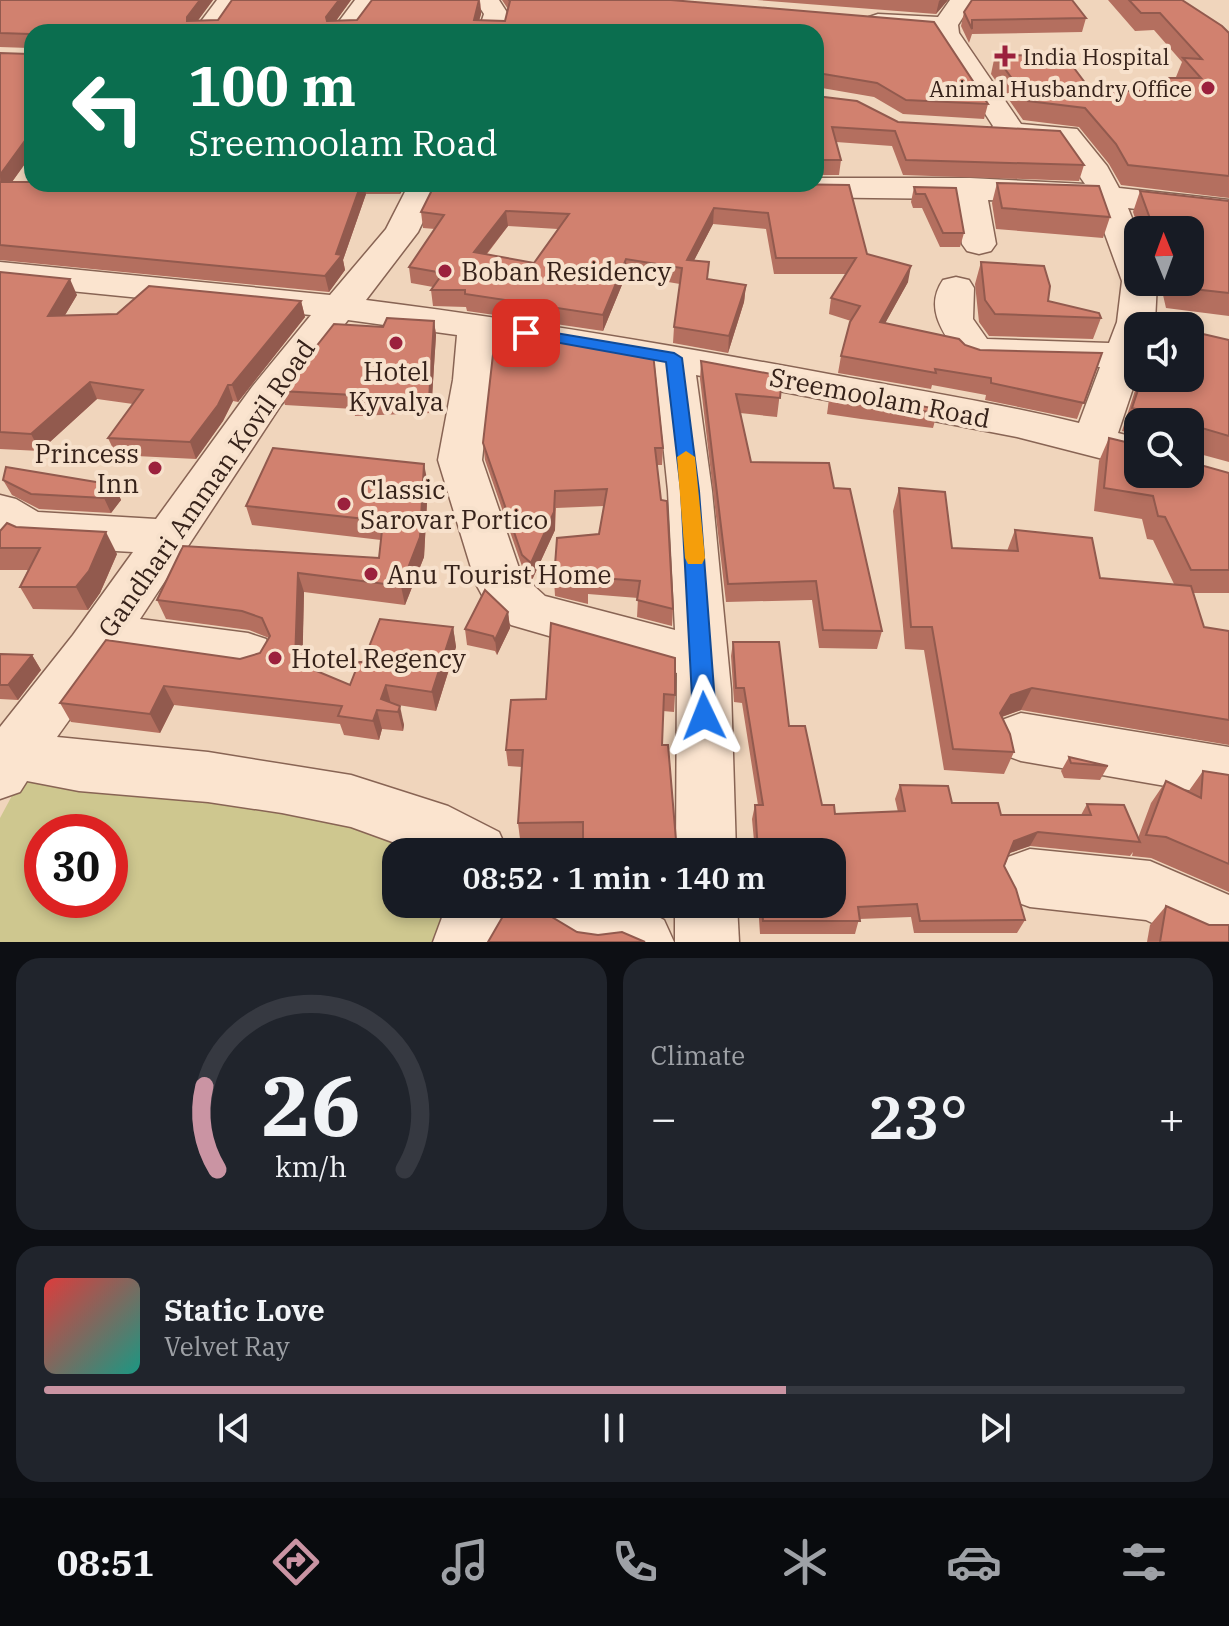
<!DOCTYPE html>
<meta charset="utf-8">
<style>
body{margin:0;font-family:"IBM Plex Serif",serif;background:#20242c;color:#f1f3f6;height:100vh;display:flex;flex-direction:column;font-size:30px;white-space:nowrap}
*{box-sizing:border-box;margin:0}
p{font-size:26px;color:#9ea1a6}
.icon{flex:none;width:44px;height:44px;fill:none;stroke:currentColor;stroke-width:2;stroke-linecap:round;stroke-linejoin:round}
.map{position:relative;height:942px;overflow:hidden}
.details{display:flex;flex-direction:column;gap:16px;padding:16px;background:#0d0f14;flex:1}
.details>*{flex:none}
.hud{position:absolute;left:24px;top:24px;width:800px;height:168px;border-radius:24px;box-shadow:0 4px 12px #0003;background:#0b6e4f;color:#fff;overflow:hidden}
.needle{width:52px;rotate:359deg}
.tools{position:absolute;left:1124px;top:216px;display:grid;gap:16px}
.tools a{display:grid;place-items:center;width:80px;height:80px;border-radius:16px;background:#171b24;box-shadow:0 4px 12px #0003;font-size:40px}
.speed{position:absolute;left:24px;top:814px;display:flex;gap:16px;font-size:40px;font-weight:700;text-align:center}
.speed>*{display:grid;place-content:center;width:104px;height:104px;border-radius:50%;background:#171b24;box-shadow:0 4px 12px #0003;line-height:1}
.speed .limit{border:12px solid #d22;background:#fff;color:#111}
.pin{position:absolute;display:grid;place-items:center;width:68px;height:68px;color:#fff;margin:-34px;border-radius:16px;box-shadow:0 4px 12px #0006}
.me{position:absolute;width:88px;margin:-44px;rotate:358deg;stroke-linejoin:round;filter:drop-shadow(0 0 6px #0008)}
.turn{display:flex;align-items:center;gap:28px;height:168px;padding:0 32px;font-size:36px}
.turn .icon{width:104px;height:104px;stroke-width:2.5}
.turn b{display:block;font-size:56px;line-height:68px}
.big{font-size:60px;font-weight:600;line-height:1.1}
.details .card{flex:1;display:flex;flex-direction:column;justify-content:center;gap:12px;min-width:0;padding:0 28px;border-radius:24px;background:#20242c}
.details .dial{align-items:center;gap:0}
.dial svg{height:208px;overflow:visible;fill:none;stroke:#363941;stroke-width:7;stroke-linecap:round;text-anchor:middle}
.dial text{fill:#f1f3f6;stroke:none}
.song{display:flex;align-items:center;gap:24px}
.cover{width:96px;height:96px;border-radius:12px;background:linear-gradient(135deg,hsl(0 70% 55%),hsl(170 70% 35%))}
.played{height:8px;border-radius:4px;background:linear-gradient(90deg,#ca94a3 65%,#363941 65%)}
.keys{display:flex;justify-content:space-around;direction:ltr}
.heat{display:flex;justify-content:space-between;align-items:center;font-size:44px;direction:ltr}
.details .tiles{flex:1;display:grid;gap:16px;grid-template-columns:1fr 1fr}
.card:last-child{grid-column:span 2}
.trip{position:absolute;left:382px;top:838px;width:464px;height:80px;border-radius:24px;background:#171b24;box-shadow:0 4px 12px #0003;font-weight:600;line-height:80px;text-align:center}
.tabs{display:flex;height:128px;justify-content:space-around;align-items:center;background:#090b0e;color:#9ea1a6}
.tabs .icon{width:56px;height:56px}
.tabs .active{color:#ca94a3}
.tabs b{font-size:36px;color:#f1f3f6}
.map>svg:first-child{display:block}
.green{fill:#cec78f;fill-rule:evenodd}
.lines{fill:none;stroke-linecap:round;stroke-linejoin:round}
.minor-casing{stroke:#886454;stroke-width:3}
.minor{fill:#fbe4cf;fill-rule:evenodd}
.wall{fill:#b46f5f;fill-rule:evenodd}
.shaded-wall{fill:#925a4e}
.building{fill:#d1816f;stroke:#925a4e;stroke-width:2;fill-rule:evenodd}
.route{fill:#1a73e8;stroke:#114b97;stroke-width:2}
.slow{fill:#f59e0b}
.poi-dot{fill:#9b213d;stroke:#f7e1cc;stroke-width:3}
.labels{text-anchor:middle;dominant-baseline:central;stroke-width:8;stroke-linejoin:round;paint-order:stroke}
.far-poi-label{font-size:22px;fill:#36221a;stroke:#f7e1cc;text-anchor:start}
.poi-label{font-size:26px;fill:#36221a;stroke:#f7e1cc;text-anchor:start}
.street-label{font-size:26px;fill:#36221a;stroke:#f7e1cc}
</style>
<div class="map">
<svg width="1229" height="942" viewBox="0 0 1229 942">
<rect width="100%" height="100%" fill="#f0d5bc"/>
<path class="green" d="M36,751L347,801L447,852H396V904H454L434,942H0V818ZM42,832H110V900H42Z"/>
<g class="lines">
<g class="minor-casing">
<g id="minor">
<polygon points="217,0 241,0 219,32 193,32"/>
<polygon points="355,0 379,0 357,32 331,32"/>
<polygon points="475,0 499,0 508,14 504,32 478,32 484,14"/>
<path d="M950,0H974L958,25L959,33L1021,124L1077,129L1107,166L1119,188L1229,200V220L1128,208L1138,233V282H1157L1155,322L1154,326H1138V373L1118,433L1138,438V468L1017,437L696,375L712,491L731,689L736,852H676L677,673L511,625L483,597L476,584L438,460L453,380L457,335L348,320L281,405L140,619L248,633L266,639L274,654L266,669L248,675L115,656L57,737L208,752L351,775L448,806L499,832L508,852H420L351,827L282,813L208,802L79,791L27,781L20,792L0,799V727L73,635L133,552L29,546L0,533V495L16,499L38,512L156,519L252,387L311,315L0,284V262L330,295L386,229L409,184H441L418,232L366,300C523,320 678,346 834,375C916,390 998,403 1079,423L1100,367L975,363L961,359C945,335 923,309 943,280L956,277L969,280L974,288L973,319L987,339L1109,343L1117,322L1122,281L1094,204L988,200L996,244L991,251L979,254L967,251L962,244L955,199L791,197L780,194L775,187L777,184H816V178H970L1085,184L1057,144L992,138L988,132L993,126L933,32L869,27L865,22L869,17L878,14L938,17ZM495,341L655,367L668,491L675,630L545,596L521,574L482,460Z"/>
<polygon points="1021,713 1229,747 1229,797 1021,761 1002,754 993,737 1002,720"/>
<polygon points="1030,849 1150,861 1229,895 1229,942 1192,942 1146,920 1030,907 1008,899 1000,878 1008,857"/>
<polygon points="447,904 509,904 497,942 433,942"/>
<polygon points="541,904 635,904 664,920 674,942 579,942 550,925"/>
<polygon points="675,904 737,904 739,942 675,942"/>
</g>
</g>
<use href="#minor" class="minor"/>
</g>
<g class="wall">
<polygon points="0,0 213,0 198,20 218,20 232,0 351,0 336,21 357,20 480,1 481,14 479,20 505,21 508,9 502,0 671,0 988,104 984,119 903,114 874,97 816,87 32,32 32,154 12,182 32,184 407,184 400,194 366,194 343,260 345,270 329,292 0,260 0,53 29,54 29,48 0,47"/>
<polygon points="757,0 948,0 936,14"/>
<polygon points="1108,0 1182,0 1229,33 1229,198 1121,185 1109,164 1079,127 1023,120 991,74 995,55 1092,92 1150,90 1154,78 1177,78 1176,77 1182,62 1154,30 1135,31"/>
<polygon points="964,12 1086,18 1082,32 972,34 969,43 961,26"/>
<polygon points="816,96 898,122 1084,165 1079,181 903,175 892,146 836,142 841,160 839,175 816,175"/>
<polygon points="997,183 1110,217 1103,238 996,229 992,203"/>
<path d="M780,184L867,254L908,282L885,323L980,350L1102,353L1077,419L985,400L986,395L932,385L931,389L838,373L841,356L851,321L829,314L831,298L846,274H774L766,229L713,224L694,260L708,279L746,285L744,302L728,353L673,343L674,327L680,284L626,275L603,331L467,311L466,307L433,306L431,290L433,287L411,283L409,267L435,229L423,228L421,212ZM508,226L558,229L534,263L487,254Z"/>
<polygon points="914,187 956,188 964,233 960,247 940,247 922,208 913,208 911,202"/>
<polygon points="1140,191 1229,201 1229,316 1166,308 1160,282 1190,282 1190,230 1139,230 1133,212"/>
<polygon points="981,262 1048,301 1101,318 1093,339 989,336 979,322 975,284"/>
<polygon points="0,272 77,295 65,315 117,314 301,301 305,317 238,402 233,401 223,421 196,459 116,455 108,438 133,404 97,399 40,451 0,449"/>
<polygon points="434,321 436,335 431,413 355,416 354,409 285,405 281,391 383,327"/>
<polygon points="1229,340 1229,462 1196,453 1192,462 1229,473 1229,593 1193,593 1204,627 1229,631 1229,745 1021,710 1002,717 1014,752 1004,774 944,770 924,650 905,649 893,511 899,488 952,548 1007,551 1015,530 1100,578 1174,584 1153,540 1147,539 1142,519 1094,511 1099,461 1109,438 1190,474 1190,422 1138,422 1138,435 1122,431 1139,378 1190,378"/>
<polygon points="701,361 782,376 777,417 740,413 751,462 834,488 882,631 877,649 819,648 812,600 726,602 700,379"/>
<polygon points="829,399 937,413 933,428 861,419 827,414"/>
<polygon points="483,443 663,448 662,465 657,465 673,609 672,626 637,617 638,598 588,594 588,604 555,596 554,579 599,534 604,506 556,508 555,530 532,580 524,572 485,460"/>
<polygon points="3,480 114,485 121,500 111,513 39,509 12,495"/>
<polygon points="428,484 424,557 405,605 304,592 302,665 350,685 363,662 453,627 456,647 436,711 398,705 404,725 403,731 382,729 379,740 344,735 340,724 174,705 160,733 71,722 60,703 240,659 260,653 269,638 249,630 166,619 157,600 379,558 381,540 252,525 246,506"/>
<polygon points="16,527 117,554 100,593 88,610 33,609 20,587 28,570 0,570 0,531"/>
<polygon points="508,612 510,628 497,655 495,651 467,645 465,629"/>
<polygon points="551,623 675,695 674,712 663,711 583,838 520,839 518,823 522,767 508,766 506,750 546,699"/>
<polygon points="733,642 789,726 822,805 835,814 898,812 895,799 900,785 952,803 1001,815 1081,815 1087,804 1138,838 1151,803 1166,781 1188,792 1203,771 1229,775 1229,892 1151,858 1132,856 1133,852 1130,856 1030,846 1009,853 1004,866 1025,920 1017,933 914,933 911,917 859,919 855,934 760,934 758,904 832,904 832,852 755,852 752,819 755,805 758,805 742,703 734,702 731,656"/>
<polygon points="0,654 32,655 41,670 18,700 0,699"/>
<polygon points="1069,757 1108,766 1100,780 1064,778 1061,771"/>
<polygon points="641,904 673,904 672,912 657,913"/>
<polygon points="1166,906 1209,925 1229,942 1147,942 1150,925"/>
</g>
<g class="shaded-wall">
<polygon points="200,0 213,0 191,30 187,17"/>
<polygon points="339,0 351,0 329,30 326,17"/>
<polygon points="940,0 948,0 936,14 939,1"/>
<polygon points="480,1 481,14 476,32 474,20"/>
<polygon points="32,131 32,154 1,197 0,175"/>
<polygon points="361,184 364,184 366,194 343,260 345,270 329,292 325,276 336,254"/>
<polygon points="399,184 407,184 400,194"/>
<polygon points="714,208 713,224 686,276 687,260"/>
<polygon points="506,211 508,226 476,267 474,252"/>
<polygon points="626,259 626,275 603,331 603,315"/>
<polygon points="911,266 908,282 877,338 880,322"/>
<polygon points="70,279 77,295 55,332 48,316"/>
<polygon points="746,285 744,302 728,353 729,336"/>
<polygon points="301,301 305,317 238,402 232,385"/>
<polygon points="434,321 436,335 431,413 429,399"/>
<polygon points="90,382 97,399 40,451 31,434"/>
<polygon points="228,385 233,401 223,421 196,459 190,442"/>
<polygon points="424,464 428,484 424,557 405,605 401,586"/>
<polygon points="114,485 121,500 111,513 104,498"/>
<polygon points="555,491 555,530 532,580 531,563"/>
<polygon points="106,532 117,554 100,593 88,610 76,587"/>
<polygon points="298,573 304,592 302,681 295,662"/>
<polygon points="508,612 510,628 497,655 495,640"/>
<polygon points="453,627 456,647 436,711 432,692"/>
<polygon points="32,655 41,670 18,700 8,685"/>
<polygon points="386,685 391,704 381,699"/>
<polygon points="164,686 174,705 160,733 150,714"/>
<polygon points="1032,688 1021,710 1001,717 1000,713 1011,695"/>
<polygon points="400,706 404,725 403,731 398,712"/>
<polygon points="377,710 382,729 379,740 373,721"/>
<polygon points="1038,832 1030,846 1007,854 1014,841"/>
</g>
<g class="building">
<polygon points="0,0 200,0 187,17 187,21 218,20 232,0 339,0 326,17 327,21 357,20 372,0 479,0 474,20 505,21 510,1 509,0 671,0 934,22 988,104 906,100 877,83 818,73 816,75 816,32 32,32 32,131 0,175 0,53 29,54 29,34 0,33"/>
<polygon points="972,0 1072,0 1086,18 972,20 972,29 964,12"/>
<polygon points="1129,0 1182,0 1222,26 1229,33 1229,176 1128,165 1116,144 1085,108 1028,101 995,55 1065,56 1092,92 1166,90 1154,78 1201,78 1183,58 1202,59 1160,13 1141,13"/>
<polygon points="816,96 857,101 898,122 1060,131 1084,165 906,160 895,131 832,127 841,160 818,160 816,164"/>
<polygon points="0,182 32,182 32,184 361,184 336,254 342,255 325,276 0,245"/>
<polygon points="997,183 1099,186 1110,217 1002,208"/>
<path d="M435,184H780L849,185L867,254L911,266L880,322L959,339L965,345L980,350L1102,353L1084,403L991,383V378L935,369L936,373L841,356L850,322L860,306L831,298L856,258H776L768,213L714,208L687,260L709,262L707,279L746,285L729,336L674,327L682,268L626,259L603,315L465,294V290H431L443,273L409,267L444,215L421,212ZM506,211L569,214L534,263L474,252Z"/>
<polygon points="914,187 956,188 964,233 943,233 925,194 916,194"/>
<polygon points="1140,191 1229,201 1229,293 1175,287 1174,282 1190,282 1190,230 1161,230 1160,225 1152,224"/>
<polygon points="981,262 1044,266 1050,286 1048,301 1099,313 1101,318 995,314 985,300"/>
<polygon points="0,272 70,279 48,316 117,314 149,286 301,301 232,385 228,385 218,405 190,442 108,438 143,390 90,382 31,434 0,432"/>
<polygon points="387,318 434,321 429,399 352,401 353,395 281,391 334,324 383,327"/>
<polygon points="1150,323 1165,326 1150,326"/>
<polygon points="496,328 653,353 663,448 655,448 661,500 667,501 673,609 637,600 640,581 588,577 587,587 554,579 557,538 599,534 607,489 555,491 554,512 531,563 522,555 483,443"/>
<polygon points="1190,331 1229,340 1229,436 1202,428 1198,431 1199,448 1190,448 1190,422 1151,422 1151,413 1132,408 1142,378 1190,378"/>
<polygon points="701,361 782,376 780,398 736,394 751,462 829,463 834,488 850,489 882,631 823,630 816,581 728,584"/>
<polygon points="832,389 937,409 937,413 829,399"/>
<polygon points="1109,438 1138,445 1138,474 1190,474 1190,462 1229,473 1229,570 1191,570 1165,517 1158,516 1153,496 1104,488"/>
<polygon points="273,448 424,464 420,537 401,586 298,573 295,662 350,685 359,662 363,662 380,619 453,627 432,692 386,685 381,699 400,706 398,712 377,710 373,721 338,716 342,706 164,686 150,714 60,703 106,640 240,659 260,653 270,636 262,618 242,611 157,600 183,546 379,558 383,521 246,506"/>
<polygon points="6,467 114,485 104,498 31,494 3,480"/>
<polygon points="899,488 945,492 952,548 1018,551 1015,530 1092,538 1100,578 1191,586 1204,627 1229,631 1229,720 1032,688 1011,695 1000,713 1010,734 1014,752 953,749 932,627 911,627"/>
<polygon points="7,523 16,527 106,532 89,571 76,587 20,587 40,548 0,548 0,531"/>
<polygon points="485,590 508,612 495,640 493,636 465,629"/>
<polygon points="551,623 675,658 675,695 664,694 662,745 668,745 677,852 583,852 583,822 518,823 523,750 506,750 511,700 546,699"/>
<polygon points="733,642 779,642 789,726 805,726 822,805 834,805 835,814 905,811 900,785 948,786 952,803 998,803 1001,815 1091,815 1087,804 1124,805 1140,842 1038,832 1014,841 1004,866 1016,889 1025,920 920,921 917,904 858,907 860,921 763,921 762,904 832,904 832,852 758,852 755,805 763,805 744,688 736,688"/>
<polygon points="0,654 32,655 8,685 0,685"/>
<polygon points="1069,757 1108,766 1071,763"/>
<polygon points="1203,771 1229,775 1229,864 1166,837 1146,835 1166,781 1201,798"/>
<polygon points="510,904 536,904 544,908 547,914 577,932 598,935 622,932 645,942 488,942"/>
<polygon points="1166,906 1209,925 1229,925 1229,942 1160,942"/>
</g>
<polygon class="route" points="526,328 674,353 682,358 699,491 716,716 712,723 704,725 696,723 693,716 681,491 666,362 521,336 521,329"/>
<polygon class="slow" points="686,451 695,457 705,558 702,564 688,564 685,558 677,457"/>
<g class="poi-dot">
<path d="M1001 44h8v8h8v8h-8v8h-8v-8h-8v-8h8z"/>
<circle cx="1208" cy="88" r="8"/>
<circle cx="445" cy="271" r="8"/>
<circle cx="396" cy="343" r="8"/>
<circle cx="155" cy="468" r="8"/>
<circle cx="344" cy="504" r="8"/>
<circle cx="371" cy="574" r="8"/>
<circle cx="275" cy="658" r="8"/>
</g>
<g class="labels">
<g class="far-poi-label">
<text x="1023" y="56">India Hospital</text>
<text x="1192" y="88" text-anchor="end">Animal Husbandry Office</text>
</g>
<g class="poi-label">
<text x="461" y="271">Boban Residency</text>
<text x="396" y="371" text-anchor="middle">Hotel<tspan x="396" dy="30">Kyvalya</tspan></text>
<text x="139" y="453" text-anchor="end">Princess<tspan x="139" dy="30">Inn</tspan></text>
<text x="360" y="489">Classic<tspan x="360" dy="30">Sarovar Portico</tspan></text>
<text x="387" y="574">Anu Tourist Home</text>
<text x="291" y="658">Hotel Regency</text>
</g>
<g class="street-label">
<text transform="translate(880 397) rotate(11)">Sreemoolam Road</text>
<text transform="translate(206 488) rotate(-55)">Gandhari Amman Kovil Road</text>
</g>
</g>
</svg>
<div class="tools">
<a><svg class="needle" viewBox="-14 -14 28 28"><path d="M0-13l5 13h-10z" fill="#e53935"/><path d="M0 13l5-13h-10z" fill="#9ea1a6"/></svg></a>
<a><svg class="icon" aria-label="sound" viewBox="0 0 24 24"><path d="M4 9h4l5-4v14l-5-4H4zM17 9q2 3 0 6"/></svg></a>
<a><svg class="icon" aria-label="search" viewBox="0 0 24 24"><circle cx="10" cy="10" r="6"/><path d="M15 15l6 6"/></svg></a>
</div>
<div class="speed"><div class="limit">30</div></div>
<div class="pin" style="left:526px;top:333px;background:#d93025"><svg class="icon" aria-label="arrive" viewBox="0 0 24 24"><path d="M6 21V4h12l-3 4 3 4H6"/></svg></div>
<svg class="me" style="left:704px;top:716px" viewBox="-20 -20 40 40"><path d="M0-17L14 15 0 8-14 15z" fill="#1a73e8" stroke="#fff" stroke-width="4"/></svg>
<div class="trip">08:52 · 1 min · 140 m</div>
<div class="hud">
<div class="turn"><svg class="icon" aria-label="left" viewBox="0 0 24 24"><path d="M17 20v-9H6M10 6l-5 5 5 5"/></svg><div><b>100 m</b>Sreemoolam Road</div></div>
</div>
</div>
<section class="details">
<div class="tiles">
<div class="card dial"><svg viewBox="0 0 100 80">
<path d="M14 69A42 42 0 1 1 86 69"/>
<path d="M14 69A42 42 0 0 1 9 37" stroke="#ca94a3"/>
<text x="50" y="56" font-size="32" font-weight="700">26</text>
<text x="50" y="72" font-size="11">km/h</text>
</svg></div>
<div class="card"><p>Climate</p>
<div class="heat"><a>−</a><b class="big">23°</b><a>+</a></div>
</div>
<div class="card">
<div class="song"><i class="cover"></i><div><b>Static Love</b><p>Velvet Ray</p></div></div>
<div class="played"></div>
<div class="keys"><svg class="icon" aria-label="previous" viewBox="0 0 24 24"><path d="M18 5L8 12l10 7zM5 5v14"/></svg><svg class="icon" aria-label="pause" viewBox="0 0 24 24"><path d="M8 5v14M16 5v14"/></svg><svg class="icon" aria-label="next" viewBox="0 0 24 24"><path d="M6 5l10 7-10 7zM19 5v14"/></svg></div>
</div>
</div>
</section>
<nav class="tabs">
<b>08:51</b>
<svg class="icon active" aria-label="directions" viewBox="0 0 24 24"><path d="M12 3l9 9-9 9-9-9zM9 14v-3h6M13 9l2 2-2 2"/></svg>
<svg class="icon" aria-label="music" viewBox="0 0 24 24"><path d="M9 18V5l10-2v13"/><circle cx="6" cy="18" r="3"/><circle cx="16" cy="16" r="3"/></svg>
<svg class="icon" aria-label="phone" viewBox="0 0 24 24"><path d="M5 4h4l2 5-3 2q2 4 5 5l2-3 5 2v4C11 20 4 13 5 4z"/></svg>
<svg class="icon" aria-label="climate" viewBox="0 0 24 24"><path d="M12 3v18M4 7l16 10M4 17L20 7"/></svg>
<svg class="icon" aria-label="car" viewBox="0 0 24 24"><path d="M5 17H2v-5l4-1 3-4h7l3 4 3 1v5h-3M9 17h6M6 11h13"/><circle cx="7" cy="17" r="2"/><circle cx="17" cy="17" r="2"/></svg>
<svg class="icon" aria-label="filters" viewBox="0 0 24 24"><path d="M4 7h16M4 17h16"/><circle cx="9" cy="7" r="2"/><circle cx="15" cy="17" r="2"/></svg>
</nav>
